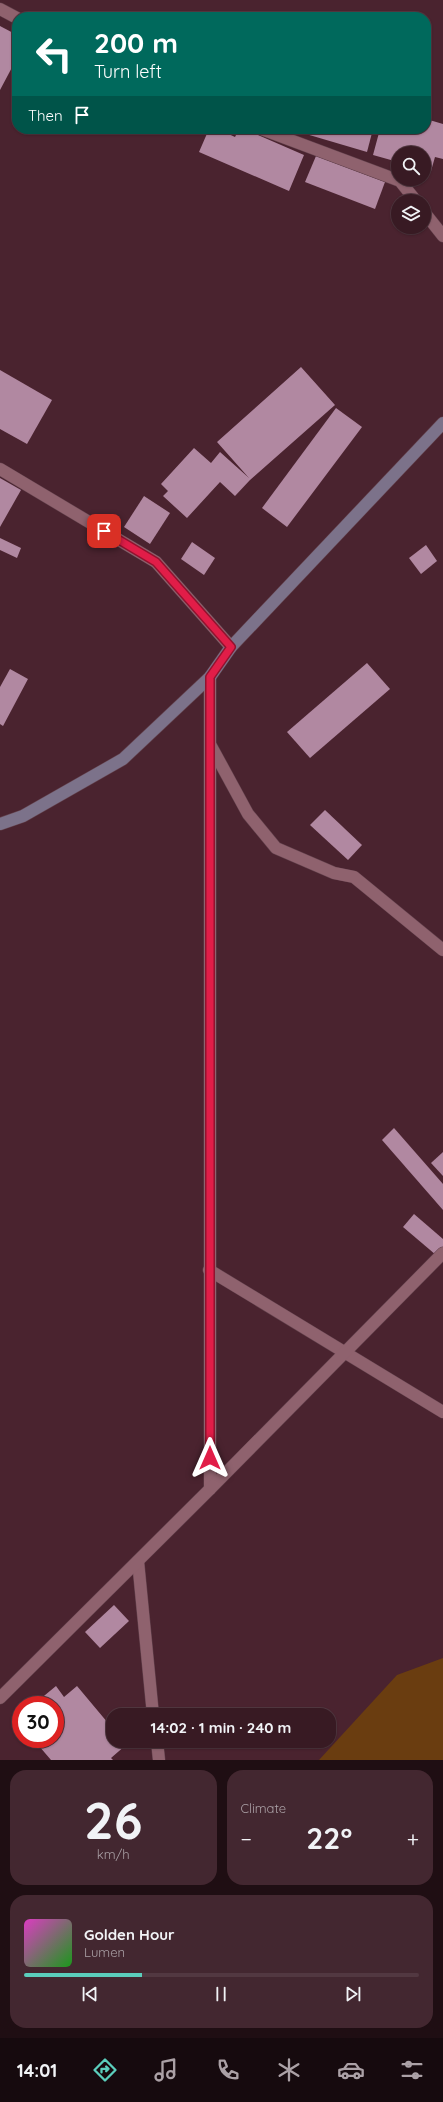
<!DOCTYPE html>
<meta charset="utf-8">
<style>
body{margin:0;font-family:Quicksand,sans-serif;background:#432730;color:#f1f3f6;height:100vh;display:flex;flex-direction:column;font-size:15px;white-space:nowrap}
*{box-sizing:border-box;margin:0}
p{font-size:13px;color:#aba1a6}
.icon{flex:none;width:22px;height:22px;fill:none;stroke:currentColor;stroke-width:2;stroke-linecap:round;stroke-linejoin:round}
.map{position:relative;height:1760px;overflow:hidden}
.panel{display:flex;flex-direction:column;gap:10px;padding:10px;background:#1f0e13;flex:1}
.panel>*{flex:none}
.banner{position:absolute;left:12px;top:12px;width:419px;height:122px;border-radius:16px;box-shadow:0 1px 3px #0004,0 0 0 1px #523841;background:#00695c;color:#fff;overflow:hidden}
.controls{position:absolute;left:391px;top:146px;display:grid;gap:8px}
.controls a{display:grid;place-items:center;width:40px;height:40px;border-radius:50%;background:#381a23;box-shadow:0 1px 3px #0004,0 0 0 1px #523841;font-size:20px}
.speed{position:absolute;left:12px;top:1696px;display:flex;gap:8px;font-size:20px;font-weight:700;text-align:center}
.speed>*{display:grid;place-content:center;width:52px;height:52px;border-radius:50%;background:#381a23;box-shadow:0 1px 3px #0004,0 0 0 1px #523841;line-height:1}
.speed .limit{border:6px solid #d22;background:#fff;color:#111}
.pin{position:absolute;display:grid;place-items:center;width:34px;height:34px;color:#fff;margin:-17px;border-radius:8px;box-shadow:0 2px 6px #0006}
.me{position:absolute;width:44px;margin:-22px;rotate:0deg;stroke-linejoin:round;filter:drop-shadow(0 0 3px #0008)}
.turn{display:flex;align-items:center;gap:14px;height:84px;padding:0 16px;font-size:18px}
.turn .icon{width:52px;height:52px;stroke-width:2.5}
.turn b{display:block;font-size:28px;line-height:34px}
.then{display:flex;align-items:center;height:38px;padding:0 16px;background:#0003;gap:8px;font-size:15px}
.big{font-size:30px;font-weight:700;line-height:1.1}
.panel .widget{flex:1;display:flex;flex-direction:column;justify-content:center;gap:6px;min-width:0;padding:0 14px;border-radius:16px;background:#432730}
.panel .dial{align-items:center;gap:0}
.dial b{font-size:52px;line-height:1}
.song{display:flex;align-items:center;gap:12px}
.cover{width:48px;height:48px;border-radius:6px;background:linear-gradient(135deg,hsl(310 70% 55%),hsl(120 70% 35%))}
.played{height:4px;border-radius:2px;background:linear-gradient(90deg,#5bcebc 30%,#523841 30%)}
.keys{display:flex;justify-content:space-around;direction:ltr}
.heat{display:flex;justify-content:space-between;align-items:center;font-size:22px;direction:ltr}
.panel .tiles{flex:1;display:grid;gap:10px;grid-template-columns:1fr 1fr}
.widget:last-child{grid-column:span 2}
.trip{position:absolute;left:106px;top:1708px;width:230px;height:40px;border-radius:16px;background:#381a23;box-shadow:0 1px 3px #0004,0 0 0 1px #523841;font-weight:700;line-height:40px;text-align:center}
.tabs{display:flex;height:64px;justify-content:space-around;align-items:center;background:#160a0e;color:#aba1a6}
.tabs .icon{width:28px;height:28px}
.tabs .selected{color:#5bcebc}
.tabs b{font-size:18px;color:#f1f3f6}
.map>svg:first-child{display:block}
.green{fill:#6a3d10}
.building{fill:#b188a1}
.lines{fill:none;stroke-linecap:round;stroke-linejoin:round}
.street-casing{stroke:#63424d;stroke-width:13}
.secondary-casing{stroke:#63424d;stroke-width:13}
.street{stroke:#8f626e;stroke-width:12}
.secondary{stroke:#7c728a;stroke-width:12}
.route-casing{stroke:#92132f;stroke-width:10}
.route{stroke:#e11d48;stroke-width:7}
</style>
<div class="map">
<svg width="443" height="1760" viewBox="0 0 443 1760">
<rect width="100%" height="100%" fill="#4a232f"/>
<polygon class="green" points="443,1658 443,1760 319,1760 397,1675"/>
<g class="building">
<polygon points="0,26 17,35 17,58 0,90"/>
<polygon points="426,119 443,124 443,159 435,157 431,171 424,169 424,153 398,153 398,162 373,155 380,129 426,129"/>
<polygon points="209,129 218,129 235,137 239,129 244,129 304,155 289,191 199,152"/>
<polygon points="308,129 373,129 367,152 306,134"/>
<polygon points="316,156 385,182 375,209 305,182"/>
<polygon points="301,367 335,405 250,480 235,496 220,482 187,518 163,496 168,491 161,484 194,448 211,463 220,452 249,478 217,442"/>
<polygon points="0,370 52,400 27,444 0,429"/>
<polygon points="336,408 362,427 287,527 262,508"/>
<polygon points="0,478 21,490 0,527"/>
<polygon points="144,496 170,513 150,544 124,527"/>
<polygon points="0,538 21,548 17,558 0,550"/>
<polygon points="192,542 215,558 204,575 181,559"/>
<polygon points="426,545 437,561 421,574 409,558"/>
<polygon points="367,663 390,689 310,758 287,732"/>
<polygon points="10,669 28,679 3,726 0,724 0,687"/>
<polygon points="325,810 362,845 348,860 310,825"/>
<polygon points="394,1128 443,1184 443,1210 382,1140"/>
<polygon points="443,1152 443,1176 431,1163"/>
<polygon points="414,1214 443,1239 443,1247 436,1255 403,1227"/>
<polygon points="114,1605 129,1621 100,1648 85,1632"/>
<polygon points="56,1686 64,1697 77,1686 113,1729 113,1741 123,1741 126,1745 111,1758 113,1760 51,1760 33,1739 55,1739 55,1705 33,1705"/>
</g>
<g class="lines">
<g class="street-casing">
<g id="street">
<polyline points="0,9 17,18"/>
<polyline points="261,129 400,181 416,201"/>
<polyline points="424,212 443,236"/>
<polyline points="0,469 156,562 231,647"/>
<polyline points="210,677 210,1489"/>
<polyline points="211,746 248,814 276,848 334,873 354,877 443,950"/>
<polyline points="209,1270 443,1412"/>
<polyline points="138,1561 153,1715"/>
<polyline points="0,1698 210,1489 443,1253"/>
<polyline points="157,1741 159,1760"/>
</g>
</g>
<g class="secondary-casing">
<polyline id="secondary" points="0,824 23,816 123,759 210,677 231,647 443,423"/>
</g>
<use href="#street" class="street"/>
<use href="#secondary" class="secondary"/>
</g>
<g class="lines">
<g class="route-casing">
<polyline id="route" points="104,531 156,562 231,647 210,677 210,1458"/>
</g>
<use href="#route" class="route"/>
</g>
</svg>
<div class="controls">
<a><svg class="icon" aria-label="search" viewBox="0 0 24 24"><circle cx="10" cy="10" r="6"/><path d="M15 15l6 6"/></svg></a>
<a><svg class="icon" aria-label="layers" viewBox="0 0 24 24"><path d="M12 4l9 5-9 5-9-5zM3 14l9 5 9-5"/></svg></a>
</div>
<div class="speed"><div class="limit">30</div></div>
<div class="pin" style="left:104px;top:531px;background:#d93025"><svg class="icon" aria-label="arrive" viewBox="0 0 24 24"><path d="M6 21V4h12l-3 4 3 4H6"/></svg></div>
<svg class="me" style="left:210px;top:1458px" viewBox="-20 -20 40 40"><path d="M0-17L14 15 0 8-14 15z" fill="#e11d48" stroke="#fff" stroke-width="4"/></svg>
<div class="trip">14:02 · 1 min · 240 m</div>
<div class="banner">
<div class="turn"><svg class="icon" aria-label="left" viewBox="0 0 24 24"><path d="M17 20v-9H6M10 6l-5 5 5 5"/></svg><div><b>200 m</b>Turn left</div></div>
<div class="then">Then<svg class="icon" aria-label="arrive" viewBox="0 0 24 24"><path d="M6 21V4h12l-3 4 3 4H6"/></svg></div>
</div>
</div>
<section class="panel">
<div class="tiles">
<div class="widget dial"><b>26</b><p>km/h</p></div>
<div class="widget"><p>Climate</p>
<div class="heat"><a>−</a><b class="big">22°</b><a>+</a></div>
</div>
<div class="widget">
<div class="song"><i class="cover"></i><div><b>Golden Hour</b><p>Lumen</p></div></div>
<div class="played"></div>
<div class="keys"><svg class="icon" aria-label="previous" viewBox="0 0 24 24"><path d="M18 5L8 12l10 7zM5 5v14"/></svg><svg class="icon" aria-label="pause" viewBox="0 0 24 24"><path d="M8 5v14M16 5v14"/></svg><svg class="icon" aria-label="next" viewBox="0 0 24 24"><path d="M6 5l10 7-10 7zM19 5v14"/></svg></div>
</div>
</div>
</section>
<nav class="tabs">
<b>14:01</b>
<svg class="icon selected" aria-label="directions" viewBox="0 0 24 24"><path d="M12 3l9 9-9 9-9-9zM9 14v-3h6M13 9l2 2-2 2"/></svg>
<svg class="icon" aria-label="music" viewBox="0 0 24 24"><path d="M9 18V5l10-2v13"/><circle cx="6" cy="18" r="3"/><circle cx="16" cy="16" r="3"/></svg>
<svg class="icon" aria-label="phone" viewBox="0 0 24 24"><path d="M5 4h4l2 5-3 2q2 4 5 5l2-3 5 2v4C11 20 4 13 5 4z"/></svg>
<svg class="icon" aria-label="climate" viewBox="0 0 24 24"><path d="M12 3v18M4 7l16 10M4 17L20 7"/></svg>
<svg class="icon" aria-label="car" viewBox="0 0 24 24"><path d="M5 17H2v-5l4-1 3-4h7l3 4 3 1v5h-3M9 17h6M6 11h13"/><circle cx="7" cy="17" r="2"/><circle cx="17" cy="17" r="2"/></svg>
<svg class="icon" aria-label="filters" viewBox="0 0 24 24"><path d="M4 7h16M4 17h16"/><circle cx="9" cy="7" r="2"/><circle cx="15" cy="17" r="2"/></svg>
</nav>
